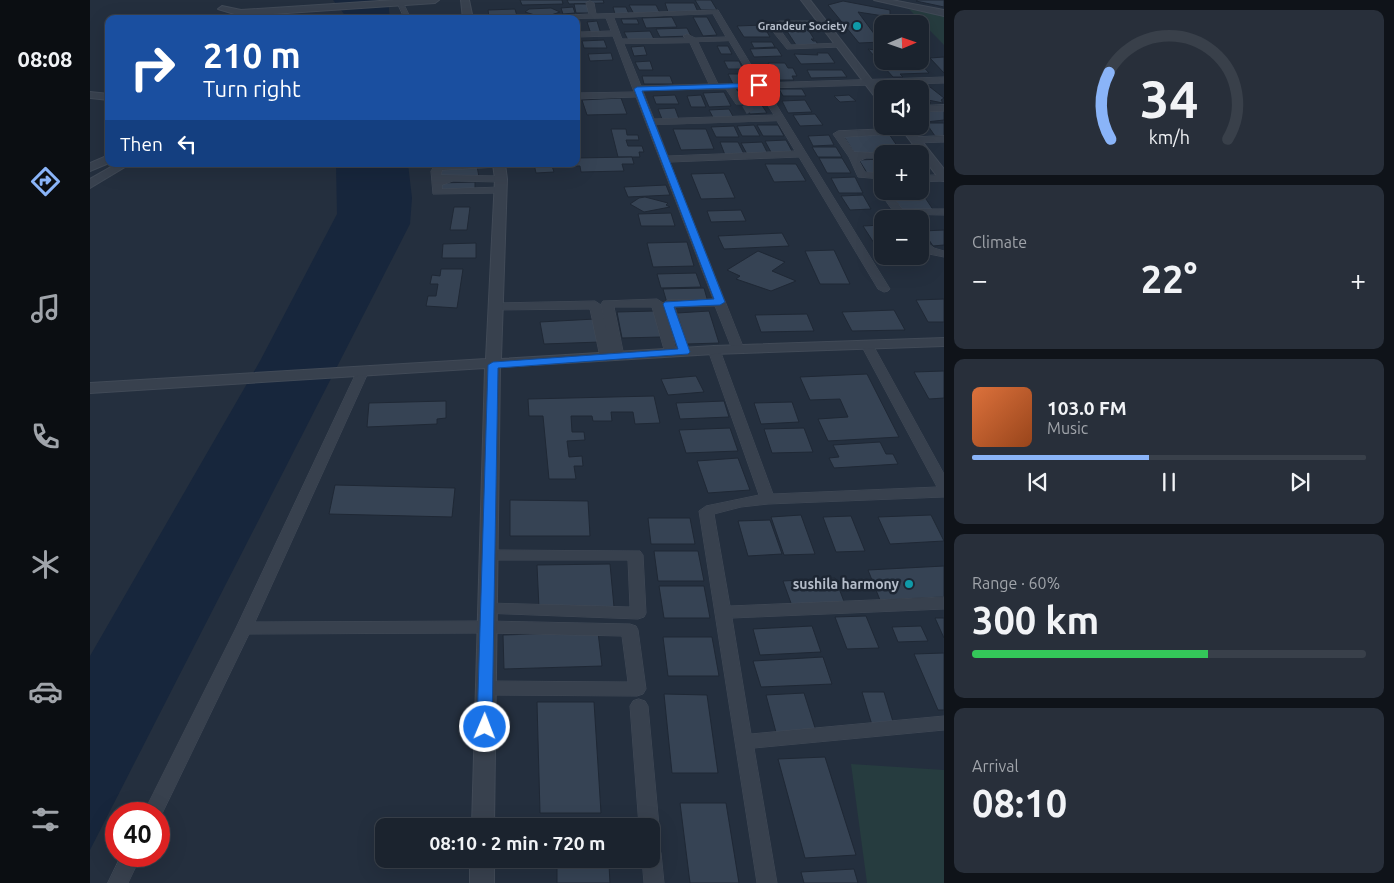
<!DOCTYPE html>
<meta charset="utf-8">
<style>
body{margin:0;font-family:Ubuntu,sans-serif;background:#282f3a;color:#f1f3f6;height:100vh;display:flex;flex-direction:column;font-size:19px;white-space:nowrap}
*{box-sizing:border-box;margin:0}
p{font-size:16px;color:#a0a4aa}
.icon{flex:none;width:28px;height:28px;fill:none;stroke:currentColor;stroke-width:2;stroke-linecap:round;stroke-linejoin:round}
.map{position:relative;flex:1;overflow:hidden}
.sheet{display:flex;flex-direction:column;gap:10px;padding:10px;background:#0f1319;width:450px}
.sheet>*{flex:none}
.hud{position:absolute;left:15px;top:15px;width:475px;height:152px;border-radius:10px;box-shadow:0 5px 20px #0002,0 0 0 1px #39404a;background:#1a4fa0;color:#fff;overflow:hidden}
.needle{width:32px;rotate:88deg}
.fabs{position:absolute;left:784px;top:15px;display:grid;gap:10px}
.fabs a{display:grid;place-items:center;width:55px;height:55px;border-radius:10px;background:#1b232e;box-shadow:0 5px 20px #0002,0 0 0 1px #39404a;font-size:25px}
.speed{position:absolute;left:15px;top:802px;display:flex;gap:10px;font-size:25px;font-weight:700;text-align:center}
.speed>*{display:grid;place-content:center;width:65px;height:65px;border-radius:50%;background:#1b232e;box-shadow:0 5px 20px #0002,0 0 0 1px #39404a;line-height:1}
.speed .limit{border:8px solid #d22;background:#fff;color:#111}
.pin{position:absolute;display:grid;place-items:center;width:42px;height:42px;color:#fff;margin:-21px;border-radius:10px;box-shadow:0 2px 8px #0006}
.me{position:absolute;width:55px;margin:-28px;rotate:1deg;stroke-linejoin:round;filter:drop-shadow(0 0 4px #0008)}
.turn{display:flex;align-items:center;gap:18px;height:105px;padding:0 15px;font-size:22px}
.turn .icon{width:65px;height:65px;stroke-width:2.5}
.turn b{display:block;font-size:35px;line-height:42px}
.then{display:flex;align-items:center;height:48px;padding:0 15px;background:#0003;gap:10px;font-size:19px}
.big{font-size:38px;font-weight:600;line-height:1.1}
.sheet .tile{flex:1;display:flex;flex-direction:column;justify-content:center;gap:8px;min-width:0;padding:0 18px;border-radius:10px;background:#282f3a}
.sheet .dial{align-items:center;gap:0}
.dial svg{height:130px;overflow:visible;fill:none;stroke:#39404a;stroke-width:7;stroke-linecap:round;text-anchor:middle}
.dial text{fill:#f1f3f6;stroke:none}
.song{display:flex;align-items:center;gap:15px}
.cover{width:60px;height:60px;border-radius:8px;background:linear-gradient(135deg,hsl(20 70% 55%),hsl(20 70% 35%))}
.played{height:5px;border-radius:2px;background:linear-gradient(90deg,#8ab4f8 45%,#39404a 45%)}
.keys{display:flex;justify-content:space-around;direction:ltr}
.heat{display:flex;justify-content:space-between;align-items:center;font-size:28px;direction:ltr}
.charge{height:8px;border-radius:4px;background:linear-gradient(90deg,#34c759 60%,#39404a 0)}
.trip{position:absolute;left:285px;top:818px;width:285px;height:50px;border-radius:10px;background:#1b232e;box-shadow:0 5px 20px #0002,0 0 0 1px #39404a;font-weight:600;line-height:50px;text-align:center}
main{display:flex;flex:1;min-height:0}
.menu{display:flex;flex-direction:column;width:90px;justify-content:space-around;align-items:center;background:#0b0e12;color:#a0a4aa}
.menu .icon{width:35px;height:35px}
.menu .current{color:#8ab4f8}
.menu b{font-size:22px;color:#f1f3f6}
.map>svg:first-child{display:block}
.green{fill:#263c3f}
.water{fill:#17263c}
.building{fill:#364354;stroke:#1f2835}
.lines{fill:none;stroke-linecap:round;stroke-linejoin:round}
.minor-tunnel{stroke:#3a4453;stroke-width:9;stroke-dasharray:9 4.5;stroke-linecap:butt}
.minor-casing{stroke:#414a57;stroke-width:1}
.tertiary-casing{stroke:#414a57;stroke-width:2}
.minor{fill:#38414e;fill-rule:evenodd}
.tertiary{fill:#38414e;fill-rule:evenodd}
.route{fill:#1a73e8;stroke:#114b97}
.culture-dot{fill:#0f9aa8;stroke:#1d2633;stroke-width:2}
.labels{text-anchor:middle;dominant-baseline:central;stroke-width:5;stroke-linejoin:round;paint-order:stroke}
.far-poi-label{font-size:11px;font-weight:bold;fill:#b4bcc9;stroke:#1d2633;text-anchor:end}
.poi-label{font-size:14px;font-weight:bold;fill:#b4bcc9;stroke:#1d2633;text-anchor:end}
</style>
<main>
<nav class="menu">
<b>08:08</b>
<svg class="icon current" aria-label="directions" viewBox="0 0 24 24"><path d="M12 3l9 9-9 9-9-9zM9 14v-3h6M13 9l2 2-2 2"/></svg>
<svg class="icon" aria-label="music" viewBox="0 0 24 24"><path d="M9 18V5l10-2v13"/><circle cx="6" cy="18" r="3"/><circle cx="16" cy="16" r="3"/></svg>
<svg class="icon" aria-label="phone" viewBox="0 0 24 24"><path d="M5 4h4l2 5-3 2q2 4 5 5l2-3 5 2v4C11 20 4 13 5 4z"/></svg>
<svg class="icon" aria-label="climate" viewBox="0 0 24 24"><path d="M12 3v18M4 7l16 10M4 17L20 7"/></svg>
<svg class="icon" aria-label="car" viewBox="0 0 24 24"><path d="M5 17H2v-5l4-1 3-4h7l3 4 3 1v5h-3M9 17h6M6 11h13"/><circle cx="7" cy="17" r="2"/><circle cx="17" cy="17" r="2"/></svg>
<svg class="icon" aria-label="filters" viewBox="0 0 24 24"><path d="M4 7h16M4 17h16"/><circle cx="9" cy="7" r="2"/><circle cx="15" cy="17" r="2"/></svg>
</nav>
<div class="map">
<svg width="854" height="883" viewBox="0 0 854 883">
<rect width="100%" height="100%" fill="#242f3e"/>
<g class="green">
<polygon points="819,9 854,16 854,45"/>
<polygon points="761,764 854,770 854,883 777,883"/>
</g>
<g class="water">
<polygon points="243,0 298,0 300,19 251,19 254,14"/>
<polygon points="246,164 318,164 322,198 320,224 0,850 0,656 170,361 247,214"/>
</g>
<g class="building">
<polygon points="430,0 472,0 473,4 432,5"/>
<polygon points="477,0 513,0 514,3 479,4"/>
<polygon points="605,0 621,0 627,10 611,10"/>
<polygon points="828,0 854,0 854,7 826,1"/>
<polygon points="753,1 800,10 800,17 768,12 785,35 792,35 792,42 769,43 738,5"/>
<polygon points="575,3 604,3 608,12 578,12"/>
<polygon points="484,4 498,4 501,13 486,13"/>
<polygon points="539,5 566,5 570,13 544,14"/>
<polygon points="483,7 485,13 473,14 471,8"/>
<polygon points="523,7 536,7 539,14 525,14"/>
<polygon points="461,8 470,12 461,15 448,16 435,12 439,9"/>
<polygon points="425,9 427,16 399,17 398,10"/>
<polygon points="582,17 587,27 556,28 552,18"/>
<polygon points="603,17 617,17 627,35 613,36"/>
<polygon points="531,19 547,19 549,24 533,24"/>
<polygon points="507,21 511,34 501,34 497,22"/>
<polygon points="673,25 680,37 654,37 647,26"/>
<polygon points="693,25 716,26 724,39 721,39 723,41 726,41 728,45 706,45"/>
<polygon points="597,28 601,36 570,37 566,29"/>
<polygon points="560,31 564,39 538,40 534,32"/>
<polygon points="514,40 517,48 494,48 492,41"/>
<polygon points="661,42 682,42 685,47 664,48"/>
<polygon points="554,46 557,55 544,56 541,47"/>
<polygon points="627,46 638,46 642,54 631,54"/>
<polygon points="687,48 692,56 664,57 660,49"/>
<polygon points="778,49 792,51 792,61 804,61 807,65 831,64 839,73 810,74 813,77 803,77"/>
<polygon points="521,53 523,60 500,61 498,54"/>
<polygon points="727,53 738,53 745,63 711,64 704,54 728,55"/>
<polygon points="854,57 854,73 840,58"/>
<polygon points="560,61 563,70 549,70 545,62"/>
<polygon points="634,61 649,61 653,69 638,69"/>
<polygon points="678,63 695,63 698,68 703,68 707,76 702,76 704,80 687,80"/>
<polygon points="717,70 752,70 757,77 721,78"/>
<polygon points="638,74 655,74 660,84 643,84"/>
<polygon points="552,76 580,76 583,84 554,84"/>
<polygon points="812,87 840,87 854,98 851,100 853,103 838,100 841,103 830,104 830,89"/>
<polygon points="689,89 712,89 716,96 693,96"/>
<polygon points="661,90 668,101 649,101 643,91"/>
<polygon points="634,92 641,106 619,107 613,93"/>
<polygon points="585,95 589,104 566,104 563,96"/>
<polygon points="611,95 616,107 601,107 597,96"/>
<polygon points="759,95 766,101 750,102 744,96"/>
<polygon points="531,98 537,114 497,115 492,100"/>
<polygon points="715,100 722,112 698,113 692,101"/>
<polygon points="654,104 671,104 677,113 660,114"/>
<polygon points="585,108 589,119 572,119 568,109"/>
<polygon points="639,109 644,118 624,119 619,110"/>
<polygon points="830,110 854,110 854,120 836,122"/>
<polygon points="725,114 733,125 710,126 703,115"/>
<polygon points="836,123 854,123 854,136 845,136"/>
<polygon points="664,125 670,136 652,136 647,126"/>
<polygon points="667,125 688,125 694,136 673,136"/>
<polygon points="644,126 649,137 626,137 621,127"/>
<polygon points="521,129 536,129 537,135 548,135 549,140 536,140 538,146 552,146 554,152 549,152 550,157 528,157"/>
<polygon points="583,129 616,129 624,149 591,150"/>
<polygon points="799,134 812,153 765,154 753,135"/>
<polygon points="739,135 744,145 723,146 718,136"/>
<polygon points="696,140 703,153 682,154 675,141"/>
<polygon points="630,142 648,142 654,154 635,155"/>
<polygon points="672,142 678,154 657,154 651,143"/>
<polygon points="722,147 746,147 752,157 728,157"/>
<polygon points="542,157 544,164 532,164 534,171 491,172 490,166 483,166 483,164 486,164 486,158"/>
<polygon points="729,158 752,158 761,173 737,173"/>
<polygon points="792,159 792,175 779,176 769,160"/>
<polygon points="444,164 473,164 473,166 462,166 464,172 446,173"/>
<polygon points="675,164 706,164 716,181 684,182"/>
<polygon points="387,166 389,177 349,178 350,168"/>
<polygon points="634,173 645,198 611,199 601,174"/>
<polygon points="765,177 773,193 749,193 741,178"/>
<polygon points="385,182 385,190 350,191 349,183"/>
<polygon points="576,185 580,195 538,197 534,187"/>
<polygon points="830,190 844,211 813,212 800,191"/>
<polygon points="773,195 781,209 760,210 751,196"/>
<polygon points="555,197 578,203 576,205 580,207 554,212 540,204 549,198"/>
<polygon points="364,207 380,207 377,230 360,230"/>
<polygon points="651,210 656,221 621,222 617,211"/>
<polygon points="581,213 585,226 551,226 548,214"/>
<polygon points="792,225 792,256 813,256 793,257 773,226"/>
<polygon points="854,230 854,245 843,246 833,231"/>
<polygon points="692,233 699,246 634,249 628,236"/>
<polygon points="597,242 604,266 563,267 557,243"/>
<polygon points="386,243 386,258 352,258 353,244"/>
<polygon points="744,250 760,284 730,284 715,251"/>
<polygon points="668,251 695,262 682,271 706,281 681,291 646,279 650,276 637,270"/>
<polygon points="351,269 373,269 367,308 336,306 338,296 346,296 348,284 340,284 342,275 350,276"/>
<polygon points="606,273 611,287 571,288 567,274"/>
<polygon points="614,288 618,302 577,303 573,289"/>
<polygon points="854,299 854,322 838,322 826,300"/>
<polygon points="804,310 815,330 762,331 752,312"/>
<polygon points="565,311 571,337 532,338 527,312"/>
<polygon points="619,311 629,343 597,344 587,313"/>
<polygon points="717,314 724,331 671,332 665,315"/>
<polygon points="505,319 510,342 454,344 450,322"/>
<polygon points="854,371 854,398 839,399 824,372"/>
<polygon points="777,374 809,437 738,441 728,419 758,417 750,399 720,400 710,377"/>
<polygon points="606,376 614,392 578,395 571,379"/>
<polygon points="564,396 570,423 545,424 543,412 521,412 522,421 503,421 502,416 481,416 482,432 494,432 495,440 477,441 479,457 492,456 493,466 484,466 486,479 459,479 453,416 439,416 438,399"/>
<polygon points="356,401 356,418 347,419 347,424 277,427 279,403"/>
<polygon points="634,401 639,417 590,419 586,403"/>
<polygon points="702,402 709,422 671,424 664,403"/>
<polygon points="640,428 648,451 596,453 589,430"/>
<polygon points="714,428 723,452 682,453 674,429"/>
<polygon points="790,442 796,454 803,454 808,464 744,468 739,458 749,457 743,445"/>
<polygon points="648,458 660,490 618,493 607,461"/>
<polygon points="245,485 365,488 362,517 239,514"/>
<polygon points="420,500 498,501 500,536 420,536"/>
<polygon points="711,515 725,554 694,555 681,517"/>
<polygon points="841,515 854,541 800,544 788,517"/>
<polygon points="761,516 775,551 746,552 733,517"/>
<polygon points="558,518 600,518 605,544 561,544"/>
<polygon points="680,520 692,554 658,556 648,521"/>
<polygon points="564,551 608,551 614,581 568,581"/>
<polygon points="520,564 524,607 449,608 447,565"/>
<polygon points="854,566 854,597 790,600 778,570"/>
<polygon points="745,578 755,604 702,606 693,581"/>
<polygon points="569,586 614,586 620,618 574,618"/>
<polygon points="776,616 789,648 757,649 745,617"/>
<polygon points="845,618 854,618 854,638"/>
<polygon points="722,626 731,652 670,655 663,629"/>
<polygon points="831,626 838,641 808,642 802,627"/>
<polygon points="508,632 512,666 414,669 413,635"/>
<polygon points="573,637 622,637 629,676 578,676"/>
<polygon points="854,653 854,710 848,710 824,654"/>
<polygon points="733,657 742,684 671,687 663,661"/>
<polygon points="772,692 794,692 804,725 782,725"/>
<polygon points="714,693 727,734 687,736 676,695"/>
<polygon points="574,694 617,695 628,773 582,773"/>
<polygon points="447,702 504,702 511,813 450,813"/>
<polygon points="735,757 766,855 715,858 688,759"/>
<polygon points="590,803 636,803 649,883 600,883"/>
<polygon points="467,859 508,859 508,865 519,865 520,883 467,883"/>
<polygon points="764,869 768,883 714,883 711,872"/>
</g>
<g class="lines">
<polyline class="minor-tunnel" points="656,104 662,114"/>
<g class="minor-casing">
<g id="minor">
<polygon points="306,0 312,0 321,19 315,19"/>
<path d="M500,1L504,3L506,14L628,10L672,83L854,77V83L676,88L800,289L798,291L794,292L788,289L709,157L580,162L654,349L652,352L648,353L642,349L625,306L585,307L600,352L598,355H590L581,331L587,353L581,357L575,353L562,307H524L534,356L528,360L522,357L516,361L510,357L500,309L402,310L400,307L406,303L505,301L511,305L517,333L511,304L513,301L567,299L573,303L578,300L623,299L546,97L486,99V93L544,92L523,36L486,37V29L491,32L521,31L516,18L436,19L440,17L499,14L496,3ZM623,14L636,37L605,38L597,34L593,36L595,38L532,39L524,18ZM639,41L664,83L628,84L608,42ZM600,43L619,84L551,86L534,44ZM667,88L673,99H652L645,89ZM624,89H636L646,104H677L684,115L564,119L553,91ZM687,121L705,151L578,156L566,125Z"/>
<polygon points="690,21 732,21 736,23 732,25 687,25 686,23"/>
<polygon points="680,24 686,24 701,45 750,43 754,45 750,47 697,49 680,28"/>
<polygon points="854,105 854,111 830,112 830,106"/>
<polygon points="818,128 823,131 821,133 754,137 764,152 795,153 792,154 792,158 776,158 769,161 775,172 792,173 792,179 768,177 759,157 743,134 748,131"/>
<polygon points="854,136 854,142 825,143 820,140 825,137"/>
<polygon points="354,164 414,164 409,167 352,170 351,175 411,176 416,179 411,182 363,181 352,185 352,189 410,187 415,190 410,193 343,194 341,171 345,165"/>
<polygon points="854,175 854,181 830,182 830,176"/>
<polygon points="792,188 792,191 799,191 812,209 854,209 854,215 805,214 789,191"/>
<polygon points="830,237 844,248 854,251 854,257 839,254 831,248"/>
<polygon points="777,341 783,345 854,474 854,497 678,504 651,507 624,514 640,606 854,597 854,609 642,618 661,734 854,716 854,730 664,748 687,883 667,883 609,511 616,506 669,495 618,350 624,346 630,350 683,494 847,487 771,345"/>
<polygon points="272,369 278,373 165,622 397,621 540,624 546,626 548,630 556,689 553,694 547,696 395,695 389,693 386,688 389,683 395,681 538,682 532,636 397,633 159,634 69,820 69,814 53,814 146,628 266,373"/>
<polygon points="400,550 550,551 553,555 556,613 554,617 548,619 392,613 390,609 392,605 398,603 540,607 538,560 400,560 395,559 392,555 395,551"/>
<polygon points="549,699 555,701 558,706 569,826 566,832 561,834 561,826 549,826 540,706 543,701"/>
<polygon points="561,844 568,847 571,853 574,883 554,883 552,859 561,859"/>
<polygon points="31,856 51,856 38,883 18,883"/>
</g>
</g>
<g class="tertiary-casing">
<g id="tertiary">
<polygon points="305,0 349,0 345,3 151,16 128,9 132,6 151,10"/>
<polygon points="371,0 379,0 383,19 373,19"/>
<polygon points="711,0 720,0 792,93 792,102 788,101"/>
<polygon points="784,0 802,0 854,10 854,16"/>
<polygon points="0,92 19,94 19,100 0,98"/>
<polygon points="809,126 820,126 854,169 854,181 850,180"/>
<polygon points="19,155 19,163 0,171 0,163"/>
<polygon points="26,164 40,164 0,188 0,179"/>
<polygon points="403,164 415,164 417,179 411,359 624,346 854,338 854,346 624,354 410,367 404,826 382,826 395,368 0,393 0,383 396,359 405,179"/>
<rect x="380" y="859" width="24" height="24"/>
</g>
</g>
<use href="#minor" class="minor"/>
<use href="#tertiary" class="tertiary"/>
</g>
<polygon class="route" points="669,83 672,87 552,91 635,302 630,305 584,307 600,352 598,354 408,368 402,727 400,732 395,733 390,732 387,727 398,365 403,362 588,349 573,304 575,302 624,299 544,89 547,87"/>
<g class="culture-dot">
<circle cx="767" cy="26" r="5"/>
<circle cx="819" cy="584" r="5"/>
</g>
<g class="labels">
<g class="far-poi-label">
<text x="757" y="26">Grandeur Society</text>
</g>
<g class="poi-label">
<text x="809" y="584">sushila harmony</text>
</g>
</g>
</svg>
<div class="fabs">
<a><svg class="needle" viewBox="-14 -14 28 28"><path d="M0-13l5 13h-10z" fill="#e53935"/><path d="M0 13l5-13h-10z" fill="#a0a4aa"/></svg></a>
<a><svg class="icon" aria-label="sound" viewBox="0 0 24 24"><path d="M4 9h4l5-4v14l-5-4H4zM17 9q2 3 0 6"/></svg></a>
<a>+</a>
<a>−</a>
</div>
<div class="speed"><div class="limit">40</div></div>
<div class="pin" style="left:669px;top:85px;background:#d93025"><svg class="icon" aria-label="arrive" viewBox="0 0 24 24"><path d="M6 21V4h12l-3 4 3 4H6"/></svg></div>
<svg class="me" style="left:395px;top:727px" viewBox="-20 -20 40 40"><circle r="17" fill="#1a73e8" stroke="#fff" stroke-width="3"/><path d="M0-11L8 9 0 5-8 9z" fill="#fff"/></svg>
<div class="trip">08:10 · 2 min · 720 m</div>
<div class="hud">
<div class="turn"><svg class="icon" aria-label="right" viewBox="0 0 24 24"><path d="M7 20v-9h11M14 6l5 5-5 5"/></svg><div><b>210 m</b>Turn right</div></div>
<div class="then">Then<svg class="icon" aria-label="left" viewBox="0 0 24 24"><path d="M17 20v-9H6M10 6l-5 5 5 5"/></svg></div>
</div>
</div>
<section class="sheet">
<div class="tile dial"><svg viewBox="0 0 100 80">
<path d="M14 69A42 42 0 1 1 86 69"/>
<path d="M14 69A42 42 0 0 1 13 28" stroke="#8ab4f8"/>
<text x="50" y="56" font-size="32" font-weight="700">34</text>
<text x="50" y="72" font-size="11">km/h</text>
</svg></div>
<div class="tile"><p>Climate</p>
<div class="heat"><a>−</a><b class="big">22°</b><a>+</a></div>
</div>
<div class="tile">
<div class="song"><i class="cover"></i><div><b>103.0 FM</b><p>Music</p></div></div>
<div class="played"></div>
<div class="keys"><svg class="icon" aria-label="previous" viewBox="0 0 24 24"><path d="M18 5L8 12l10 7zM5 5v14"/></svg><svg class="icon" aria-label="pause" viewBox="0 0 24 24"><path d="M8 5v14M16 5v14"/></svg><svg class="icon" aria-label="next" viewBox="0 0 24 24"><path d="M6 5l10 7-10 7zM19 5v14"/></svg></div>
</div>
<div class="tile"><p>Range · 60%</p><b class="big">300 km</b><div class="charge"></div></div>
<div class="tile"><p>Arrival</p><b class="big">08:10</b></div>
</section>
</main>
